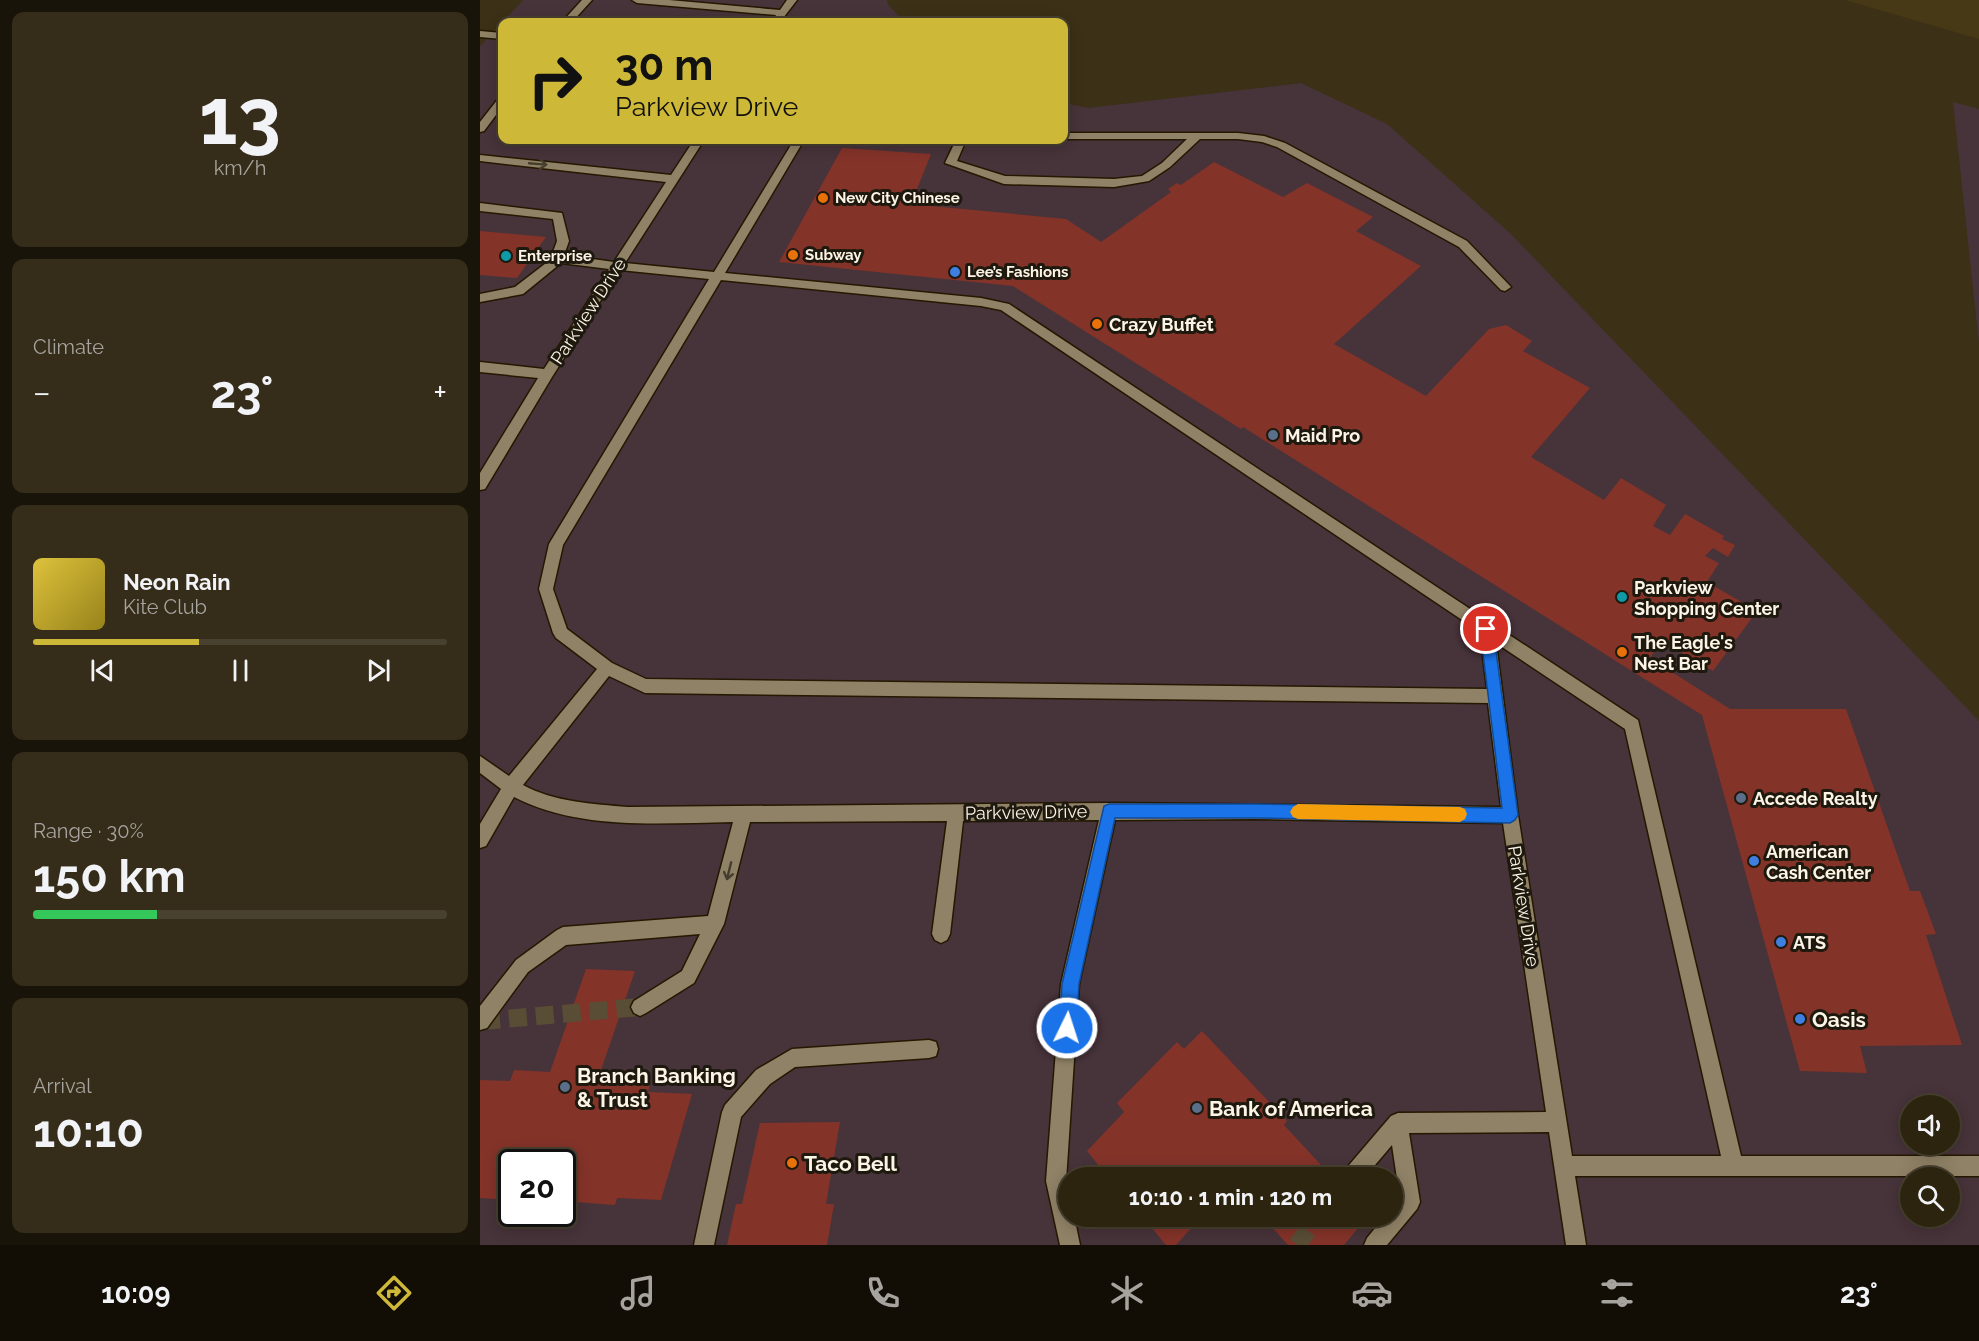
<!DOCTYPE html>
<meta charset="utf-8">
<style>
body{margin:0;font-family:Raleway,sans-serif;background:#352c19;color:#f1f3f6;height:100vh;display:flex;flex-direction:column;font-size:22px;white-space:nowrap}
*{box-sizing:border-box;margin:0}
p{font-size:20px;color:#a7a49f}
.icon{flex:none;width:33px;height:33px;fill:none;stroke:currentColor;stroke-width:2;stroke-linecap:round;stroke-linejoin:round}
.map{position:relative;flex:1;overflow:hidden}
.drawer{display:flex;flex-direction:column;gap:12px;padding:12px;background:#191409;width:480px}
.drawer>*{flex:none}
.top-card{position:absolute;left:18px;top:18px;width:570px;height:126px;border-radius:12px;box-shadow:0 3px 15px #0003,0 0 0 2px #484130;background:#ceb837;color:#111;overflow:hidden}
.tools{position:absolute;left:1420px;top:1095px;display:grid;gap:12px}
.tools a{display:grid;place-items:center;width:60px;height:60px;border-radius:50%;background:#2d2410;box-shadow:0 3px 15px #0003,0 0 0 2px #484130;font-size:30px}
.speed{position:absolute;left:18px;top:1149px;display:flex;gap:12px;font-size:30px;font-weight:700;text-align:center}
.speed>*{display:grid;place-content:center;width:78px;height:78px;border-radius:50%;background:#2d2410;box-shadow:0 3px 15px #0003,0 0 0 2px #484130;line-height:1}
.speed .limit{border:3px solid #111;border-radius:9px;background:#fff;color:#111}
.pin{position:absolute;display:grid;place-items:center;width:51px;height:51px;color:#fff;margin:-26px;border:3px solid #fff;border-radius:50%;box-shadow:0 2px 6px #0007}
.me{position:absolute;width:66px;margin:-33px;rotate:4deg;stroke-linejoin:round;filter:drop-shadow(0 0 4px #0008)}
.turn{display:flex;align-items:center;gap:21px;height:126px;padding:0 18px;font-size:27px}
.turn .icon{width:78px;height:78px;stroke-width:2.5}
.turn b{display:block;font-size:42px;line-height:51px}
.big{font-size:45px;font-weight:700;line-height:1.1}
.drawer .card{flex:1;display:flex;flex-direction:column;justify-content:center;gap:9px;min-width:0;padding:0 21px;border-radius:12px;background:#352c19}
.drawer .dial{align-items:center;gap:0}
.dial b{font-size:78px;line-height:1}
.song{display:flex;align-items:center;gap:18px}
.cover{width:72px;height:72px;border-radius:9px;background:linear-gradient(135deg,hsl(50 70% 55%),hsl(50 70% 35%))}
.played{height:6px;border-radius:3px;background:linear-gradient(90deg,#ceb837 40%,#484130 40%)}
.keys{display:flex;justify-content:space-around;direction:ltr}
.heat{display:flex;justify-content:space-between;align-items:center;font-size:33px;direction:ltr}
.charge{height:9px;border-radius:4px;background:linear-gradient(90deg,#34c759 30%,#484130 0)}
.trip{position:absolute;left:578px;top:1167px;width:345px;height:60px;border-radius:30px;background:#2d2410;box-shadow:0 3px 15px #0003,0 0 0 2px #484130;font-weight:700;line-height:60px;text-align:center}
.tab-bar{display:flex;height:96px;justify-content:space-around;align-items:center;background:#120e06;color:#a7a49f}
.tab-bar .icon{width:42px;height:42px}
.tab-bar .on{color:#ceb837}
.tab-bar b{font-size:27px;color:#f1f3f6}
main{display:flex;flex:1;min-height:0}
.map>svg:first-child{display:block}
.commercial{fill:#47333a;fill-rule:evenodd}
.built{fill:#473816}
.building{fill:#843329}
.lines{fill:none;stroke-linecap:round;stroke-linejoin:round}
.minor-tunnel{stroke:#594d35;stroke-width:18;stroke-dasharray:18 9;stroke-linecap:butt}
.minor-casing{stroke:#231800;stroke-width:3}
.minor{fill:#908266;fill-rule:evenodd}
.oneway{stroke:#463e2d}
.route{fill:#1a73e8;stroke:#114b97;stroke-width:1.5}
.slow{fill:#f59e0b}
.food-dot{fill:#e8710a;stroke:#1e190e;stroke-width:2}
.culture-dot{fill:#0f9aa8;stroke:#1e190e;stroke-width:2}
.shop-dot{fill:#3f7fe0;stroke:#1e190e;stroke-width:2}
.service-dot{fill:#5c6f8a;stroke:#1e190e;stroke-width:2}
.labels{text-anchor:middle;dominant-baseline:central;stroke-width:6;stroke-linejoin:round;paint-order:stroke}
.far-poi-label{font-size:15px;font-weight:bold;fill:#fcf4e5;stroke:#1e190e;text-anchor:start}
.street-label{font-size:18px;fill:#fcf4e5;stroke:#1e190e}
.poi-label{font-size:18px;font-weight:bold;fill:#fcf4e5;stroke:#1e190e;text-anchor:start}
.near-poi-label{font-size:21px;font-weight:bold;fill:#fcf4e5;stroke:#1e190e;text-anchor:start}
</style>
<main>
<section class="drawer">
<div class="card dial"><b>13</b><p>km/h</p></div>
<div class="card"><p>Climate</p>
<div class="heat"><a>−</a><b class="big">23°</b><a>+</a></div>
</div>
<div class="card">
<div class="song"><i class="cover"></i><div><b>Neon Rain</b><p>Kite Club</p></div></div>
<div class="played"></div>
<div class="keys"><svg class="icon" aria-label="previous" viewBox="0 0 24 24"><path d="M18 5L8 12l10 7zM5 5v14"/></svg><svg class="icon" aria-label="pause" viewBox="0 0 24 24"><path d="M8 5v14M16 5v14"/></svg><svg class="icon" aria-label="next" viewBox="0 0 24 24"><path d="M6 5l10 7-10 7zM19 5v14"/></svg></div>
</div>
<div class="card"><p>Range · 30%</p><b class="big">150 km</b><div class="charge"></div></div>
<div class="card"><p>Arrival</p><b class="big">10:10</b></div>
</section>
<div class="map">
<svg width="1499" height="1245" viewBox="0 0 1499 1245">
<rect width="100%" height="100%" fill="#3c3016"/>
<g class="commercial">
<path d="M43,0H407L408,4L424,22H22V140H584V103L608,108L821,83L907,124L1031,234L1499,721V1245H0V46ZM1431,1106H1470V1144H1431ZM32,1162H82V1214H32ZM588,1178H912V1216H588ZM1431,1178H1470V1216H1431Z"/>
<polygon points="1473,102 1499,109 1499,344"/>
</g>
<polygon class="built" points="1365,0 1499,0 1499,39"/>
<g class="building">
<polygon points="362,148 451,154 431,204 586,219 621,242 691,192 688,189 697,183 701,185 734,162 803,197 827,183 893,217 876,231 941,266 854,344 946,396 1009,329 1026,325 1052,341 1043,351 1110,388 1051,457 1124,500 1141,478 1186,505 1173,526 1190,535 1205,514 1244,536 1242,539 1255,545 1248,557 1233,548 1225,556 1239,563 1227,582 1277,611 1233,671 1181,641 1170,658 1250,709 1366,709 1430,891 1440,891 1456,934 1446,935 1482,1045 1380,1046 1387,1073 1320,1071 1222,715 763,427 761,429 533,286 299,262"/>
<polygon points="0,231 66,237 37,278 0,275"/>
<polygon points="106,969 155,971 119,1076 171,1080 168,1092 212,1094 181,1200 137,1198 135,1205 82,1201 82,1162 32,1162 32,1200 0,1198 0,1080 30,1081 34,1070 70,1072"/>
<polygon points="722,1031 807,1121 804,1125 853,1178 629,1178 607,1151 644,1112 637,1103 697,1042 704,1049"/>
<polygon points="360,1122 346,1204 354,1204 347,1245 247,1245 256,1204 262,1204 280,1123"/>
<polygon points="36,1214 74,1214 73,1218"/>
<polygon points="662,1216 722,1216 696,1245 686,1245"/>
<polygon points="782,1216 888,1216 864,1245 808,1245"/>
</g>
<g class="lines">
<g class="minor-tunnel">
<polyline points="2,1021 160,1007"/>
<polyline points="817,1245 839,1216"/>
</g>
<g class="minor-casing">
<g id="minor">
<polygon points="102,0 112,0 92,22 82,22"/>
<polygon points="152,0 189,0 300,10 307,0 317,0 300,22 293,20 296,15 157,3"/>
<polygon points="0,31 22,33 22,39 0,37"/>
<polygon points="22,98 22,107 4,131 0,132 0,122 18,99"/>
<polygon points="584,133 758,133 784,136 805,143 987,241 1031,287 1025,291 1021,290 979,247 797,147 782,142 758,139 720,139 690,167 669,181 634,187 524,184 465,163 476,140 486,140 477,161 525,176 634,179 662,176 682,163 707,139 584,139"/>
<path d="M214,140H224L145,263L234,272L314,140H324L245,273L501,298L529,304L1158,720L1261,1156H1499V1176H1095L1106,1245H1086L1069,1132L929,1133L940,1202L937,1209L907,1245H884L887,1238L905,1216H912V1208L920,1199L912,1145L884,1178H861L864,1171L911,1116L918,1113L1066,1112L1023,823L774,819L635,820L599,984L586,1181L588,1216H594L600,1245H580L566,1181L581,984L619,820L483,821L470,934L467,940L461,943L455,940L452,934L467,821L270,822L244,924L214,983L166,1013L160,1016L154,1013L151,1007L154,1001L202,971L220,934L86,945L48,972L7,1028L0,1030V1006L36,960L77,930L83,927L228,916L253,822C181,823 100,831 34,797L6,846L0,848V824L21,789L0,773V756L29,776L117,669L76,638L73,633L59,589L69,544L229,279L140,270L72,377L5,489L0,490V473L58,378L0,372V362L64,369L129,269L81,263L43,294L0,302V294L35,287L70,260L77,241L73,219L0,211V203L82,213L89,241L84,255L134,262L186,182L0,161V155L191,175ZM241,280L501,306L521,310L1000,632L1007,689L166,679L132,663L87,629L73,589L83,545ZM1016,643L1145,729L1241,1156H1092L1038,815ZM129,676L165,693L1008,703L1021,807L629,803L148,807C113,804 74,802 43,785Z"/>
<polygon points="449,1040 456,1042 458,1049 456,1056 449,1058 315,1067 290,1084 261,1117 234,1245 214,1245 242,1112 245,1105 276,1070 312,1049"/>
</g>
</g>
<use href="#minor" class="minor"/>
</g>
<defs><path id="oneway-shaft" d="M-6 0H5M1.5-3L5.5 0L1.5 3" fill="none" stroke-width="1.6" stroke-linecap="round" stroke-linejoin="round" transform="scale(1.5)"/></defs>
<g class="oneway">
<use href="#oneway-shaft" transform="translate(58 164) rotate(5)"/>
<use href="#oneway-shaft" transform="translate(249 871) rotate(104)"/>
</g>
<polygon class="route" points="1006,623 1011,625 1013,629 1038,815 1035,820 1030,823 774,818 635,818 599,984 596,1028 593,1034 587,1037 581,1034 579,1028 582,984 624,806 629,804 774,804 1022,808 1000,629 1002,625"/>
<polygon class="slow" points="818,804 980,807 985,809 987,814 985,819 980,822 818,819 813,817 810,812 813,807"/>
<g class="food-dot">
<circle cx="343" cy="198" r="6"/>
<circle cx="313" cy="255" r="6"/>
<circle cx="617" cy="324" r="6"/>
<circle cx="1142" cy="652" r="6"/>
<circle cx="312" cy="1163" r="6"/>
</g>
<g class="culture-dot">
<circle cx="26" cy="256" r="6"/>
<circle cx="1142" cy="597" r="6"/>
</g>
<g class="shop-dot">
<circle cx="475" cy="272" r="6"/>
<circle cx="1274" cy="861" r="6"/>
<circle cx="1301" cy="942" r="6"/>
<circle cx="1320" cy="1019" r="6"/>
</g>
<g class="service-dot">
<circle cx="793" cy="435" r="6"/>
<circle cx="1261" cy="798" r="6"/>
<circle cx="85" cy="1087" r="6"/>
<circle cx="717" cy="1108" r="6"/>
</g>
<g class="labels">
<g class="far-poi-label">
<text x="355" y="198">New City Chinese</text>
<text x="325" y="255">Subway</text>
<text x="38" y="256">Enterprise</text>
<text x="487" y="272">Lee’s Fashions</text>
</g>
<g class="street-label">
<text transform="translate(108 311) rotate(-57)">Parkview Drive</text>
<text transform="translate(546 812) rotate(-1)">Parkview Drive</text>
<text transform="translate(1044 906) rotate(81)">Parkview Drive</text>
</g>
<g class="poi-label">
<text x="629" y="324">Crazy Buffet</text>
<text x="805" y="435">Maid Pro</text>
<text x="1154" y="587">Parkview<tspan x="1154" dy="21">Shopping Center</tspan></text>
<text x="1154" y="642">The Eagle's<tspan x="1154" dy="21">Nest Bar</tspan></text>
<text x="1273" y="798">Accede Realty</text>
<text x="1286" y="851">American<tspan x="1286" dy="21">Cash Center</tspan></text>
<text x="1313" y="942">ATS</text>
</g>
<g class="near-poi-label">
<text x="1332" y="1019">Oasis</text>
<text x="97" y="1075">Branch Banking<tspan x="97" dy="24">&amp; Trust</tspan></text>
<text x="729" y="1108">Bank of America</text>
<text x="324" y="1163">Taco Bell</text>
</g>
</g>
</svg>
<div class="tools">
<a><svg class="icon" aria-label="sound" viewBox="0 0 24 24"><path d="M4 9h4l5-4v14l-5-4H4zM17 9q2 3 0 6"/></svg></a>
<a><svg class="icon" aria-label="search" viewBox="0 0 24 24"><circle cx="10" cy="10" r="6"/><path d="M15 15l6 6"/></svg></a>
</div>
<div class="speed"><div class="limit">20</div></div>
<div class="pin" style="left:1006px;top:629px;background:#d93025"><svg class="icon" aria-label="arrive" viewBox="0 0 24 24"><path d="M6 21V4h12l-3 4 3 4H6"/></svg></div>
<svg class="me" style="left:587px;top:1028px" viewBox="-20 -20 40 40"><circle r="17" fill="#1a73e8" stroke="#fff" stroke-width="3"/><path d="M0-11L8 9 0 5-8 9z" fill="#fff"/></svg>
<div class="trip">10:10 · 1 min · 120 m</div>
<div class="top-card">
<div class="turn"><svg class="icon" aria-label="right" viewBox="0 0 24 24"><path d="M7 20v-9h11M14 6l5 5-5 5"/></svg><div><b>30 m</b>Parkview Drive</div></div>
</div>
</div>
</main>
<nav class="tab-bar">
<b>10:09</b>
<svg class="icon on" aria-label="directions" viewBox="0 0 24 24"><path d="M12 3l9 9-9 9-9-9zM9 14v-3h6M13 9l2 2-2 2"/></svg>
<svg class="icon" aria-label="music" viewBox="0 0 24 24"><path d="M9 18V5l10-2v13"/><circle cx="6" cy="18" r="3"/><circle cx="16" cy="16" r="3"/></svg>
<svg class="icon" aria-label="phone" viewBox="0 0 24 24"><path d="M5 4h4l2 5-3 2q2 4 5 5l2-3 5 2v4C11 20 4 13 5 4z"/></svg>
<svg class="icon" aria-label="climate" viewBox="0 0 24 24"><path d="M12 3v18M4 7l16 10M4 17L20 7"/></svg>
<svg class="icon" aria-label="car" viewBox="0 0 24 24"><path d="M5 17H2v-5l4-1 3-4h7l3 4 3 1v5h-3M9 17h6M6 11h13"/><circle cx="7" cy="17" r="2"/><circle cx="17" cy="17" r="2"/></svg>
<svg class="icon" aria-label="filters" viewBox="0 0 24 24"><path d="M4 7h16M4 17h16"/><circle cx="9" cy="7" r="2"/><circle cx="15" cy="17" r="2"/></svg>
<b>23°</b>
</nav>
